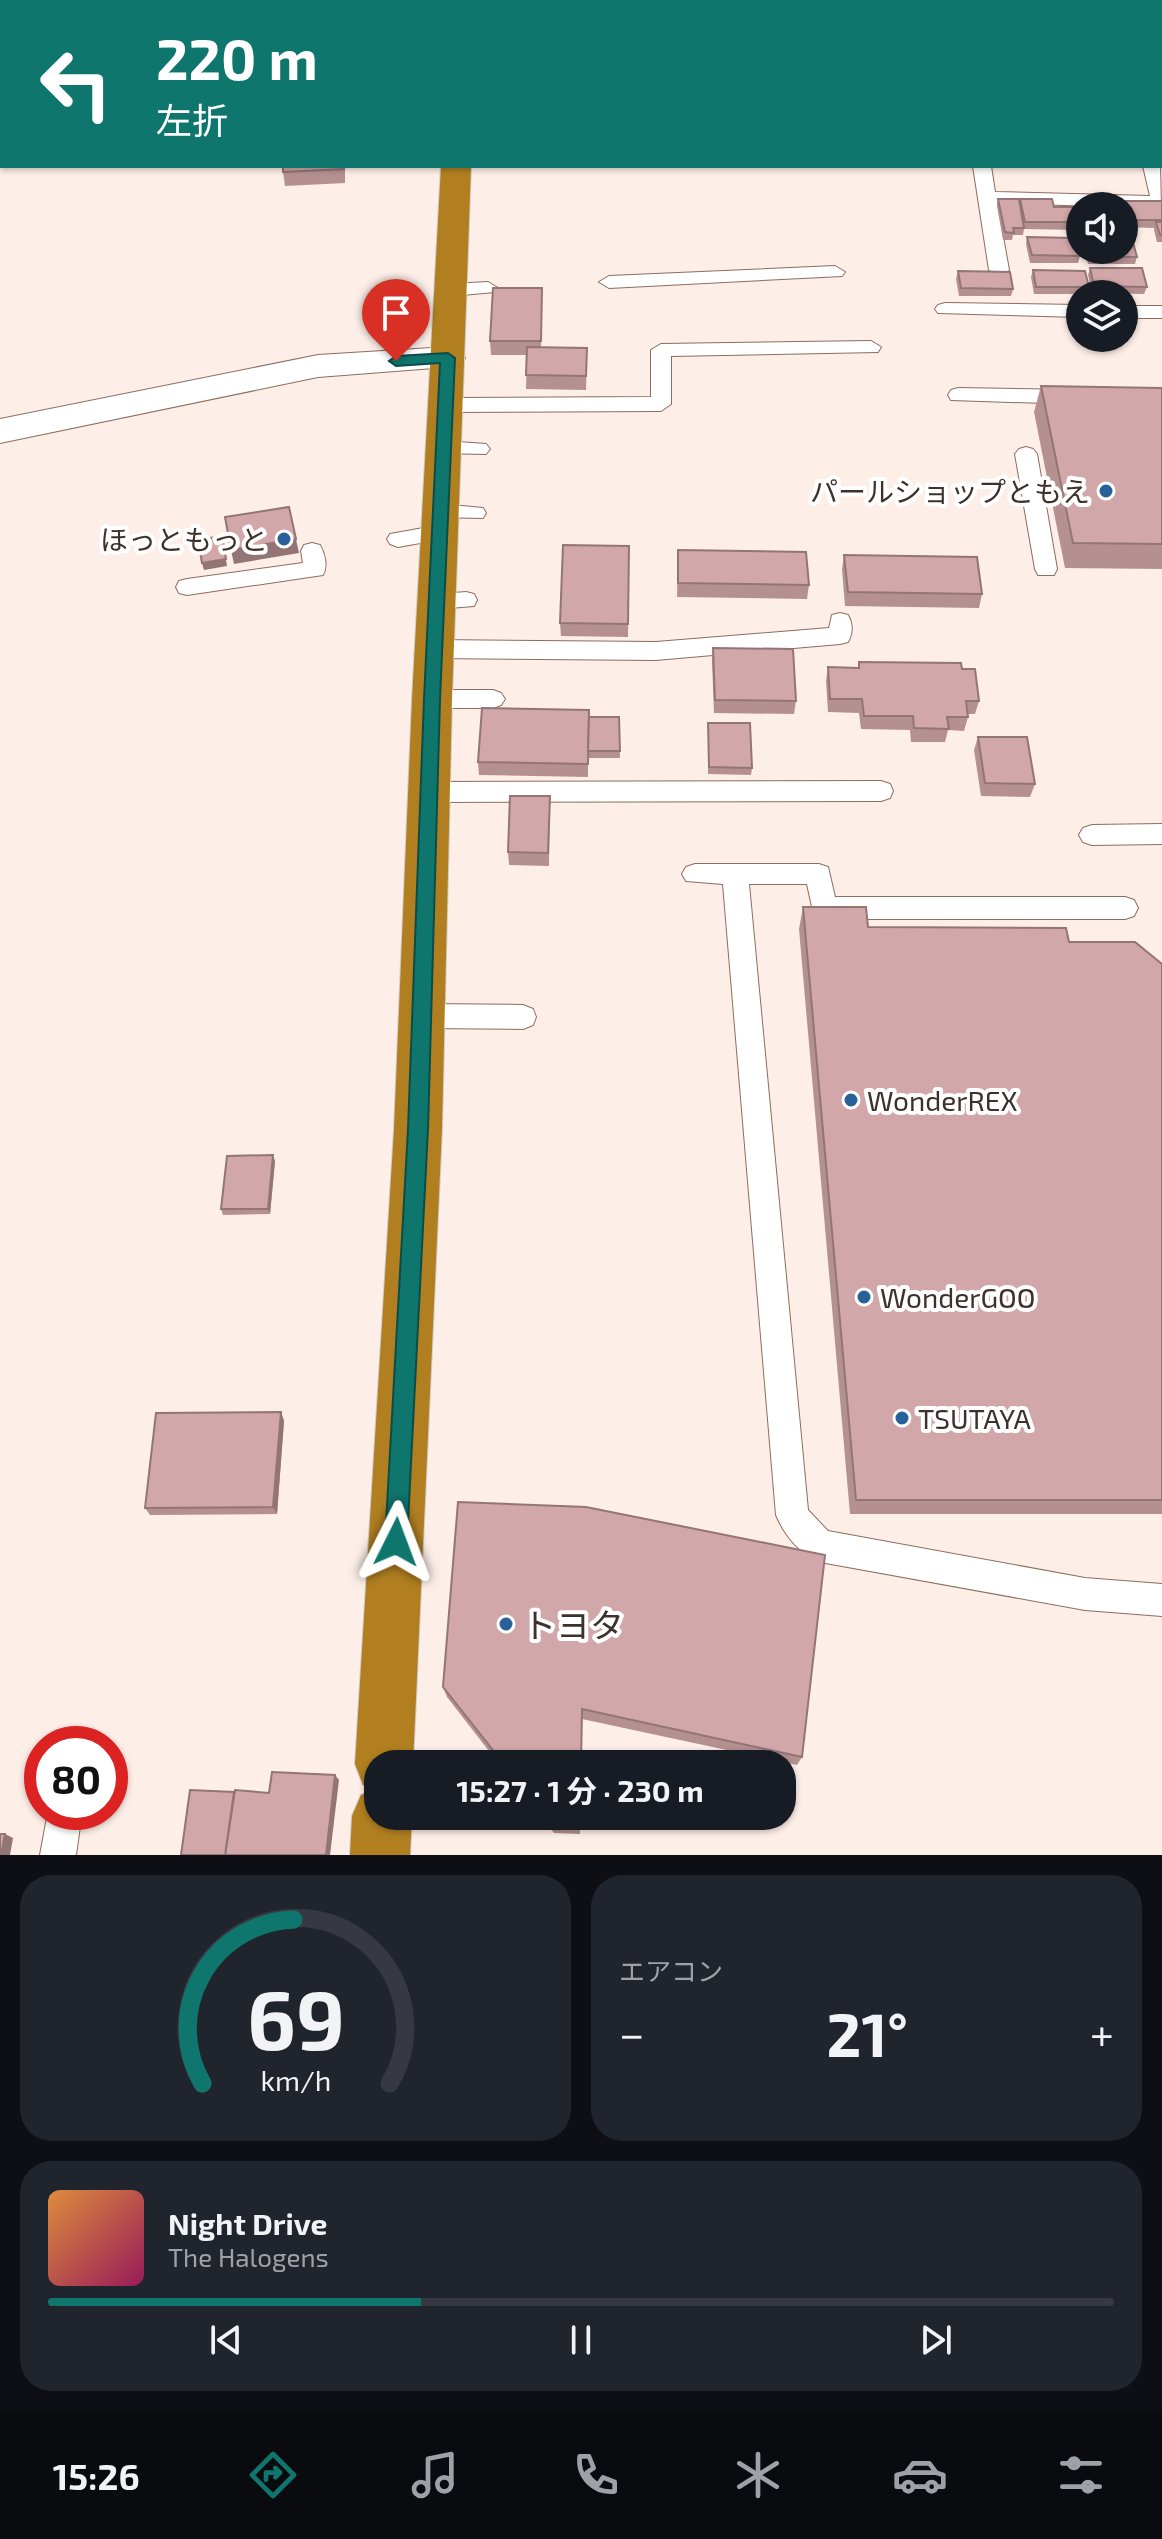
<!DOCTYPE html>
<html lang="ja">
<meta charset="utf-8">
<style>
body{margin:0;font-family:"Exo 2","Noto Sans JP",sans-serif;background:#20242c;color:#f1f3f6;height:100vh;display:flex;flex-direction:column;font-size:30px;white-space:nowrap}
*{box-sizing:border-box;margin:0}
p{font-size:26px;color:#9ea1a6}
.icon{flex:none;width:44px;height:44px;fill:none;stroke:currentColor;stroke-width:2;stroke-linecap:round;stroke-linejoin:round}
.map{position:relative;height:1855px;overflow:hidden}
.panel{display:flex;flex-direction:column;gap:20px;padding:20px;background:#0d0f14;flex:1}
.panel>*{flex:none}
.banner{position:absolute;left:0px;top:0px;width:1162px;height:168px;box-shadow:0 2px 6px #0004;background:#0f766e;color:#fff;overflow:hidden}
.buttons{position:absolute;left:1066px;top:192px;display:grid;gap:16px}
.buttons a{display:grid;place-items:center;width:72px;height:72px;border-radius:50%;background:#171b24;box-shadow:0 2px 6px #0004;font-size:40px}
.speed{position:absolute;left:24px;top:1726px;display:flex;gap:16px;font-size:40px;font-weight:700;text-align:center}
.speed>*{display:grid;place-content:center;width:104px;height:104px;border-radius:50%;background:#171b24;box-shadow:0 2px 6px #0004;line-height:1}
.speed .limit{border:12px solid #d22;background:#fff;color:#111}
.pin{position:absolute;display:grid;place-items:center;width:68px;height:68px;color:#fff;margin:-82px -34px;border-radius:50% 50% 50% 0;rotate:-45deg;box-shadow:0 0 8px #0007}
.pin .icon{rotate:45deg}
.me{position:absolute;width:88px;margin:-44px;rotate:3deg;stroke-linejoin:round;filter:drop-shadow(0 0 6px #0008)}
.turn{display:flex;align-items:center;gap:28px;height:168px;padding:0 24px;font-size:36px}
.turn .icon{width:104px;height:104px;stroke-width:2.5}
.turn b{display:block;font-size:56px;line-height:68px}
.big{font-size:60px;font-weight:700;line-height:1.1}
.panel .card{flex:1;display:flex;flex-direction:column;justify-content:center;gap:12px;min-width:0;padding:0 28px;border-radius:32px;background:#20242c}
.panel .dial{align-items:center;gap:0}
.dial svg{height:208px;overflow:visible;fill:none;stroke:#363941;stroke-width:7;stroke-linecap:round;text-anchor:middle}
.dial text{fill:#f1f3f6;stroke:none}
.song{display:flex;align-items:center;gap:24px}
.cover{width:96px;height:96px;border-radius:12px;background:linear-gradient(135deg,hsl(30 70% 55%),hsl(330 70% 35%))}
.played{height:8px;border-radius:4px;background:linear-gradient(90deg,#0f766e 35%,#363941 35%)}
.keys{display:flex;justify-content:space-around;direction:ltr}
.heat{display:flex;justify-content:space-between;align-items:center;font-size:44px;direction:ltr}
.panel .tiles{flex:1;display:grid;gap:20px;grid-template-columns:1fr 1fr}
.card:last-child{grid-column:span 2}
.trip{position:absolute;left:364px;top:1750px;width:432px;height:80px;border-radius:32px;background:#171b24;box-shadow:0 2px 6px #0004;font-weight:700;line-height:80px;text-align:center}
.menu{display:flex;height:128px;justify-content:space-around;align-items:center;background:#090b0e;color:#9ea1a6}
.menu .icon{width:56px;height:56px}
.menu .on{color:#0f766e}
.menu b{font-size:36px;color:#f1f3f6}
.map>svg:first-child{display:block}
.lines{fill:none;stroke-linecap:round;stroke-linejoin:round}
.lane-casing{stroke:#8d6d5e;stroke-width:2}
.street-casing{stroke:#8d6d5e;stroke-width:2}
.highway-casing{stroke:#d1cdcc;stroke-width:2}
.lane{fill:#fff;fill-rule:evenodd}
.street{fill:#fff;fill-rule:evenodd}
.highway{fill:#b17f20;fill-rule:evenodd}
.wall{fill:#b59091}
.shaded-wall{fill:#937576}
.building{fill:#d2a7a9;stroke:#937576;stroke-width:2}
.route{fill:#0f766e;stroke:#0a4d48;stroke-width:2}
.poi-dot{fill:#286098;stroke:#fff;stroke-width:3}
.labels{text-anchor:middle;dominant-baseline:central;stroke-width:8;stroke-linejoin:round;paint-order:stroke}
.poi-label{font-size:28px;fill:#3e302a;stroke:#fff;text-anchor:start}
.near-poi-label{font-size:34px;fill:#3e302a;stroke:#fff;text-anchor:start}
</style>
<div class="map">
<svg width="1162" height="1855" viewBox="0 0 1162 1855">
<rect width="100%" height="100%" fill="#fdeee8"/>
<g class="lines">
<g class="lane-casing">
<g id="lane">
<polygon points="893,0 909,0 910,2 894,2"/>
<rect x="1084" y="0" width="16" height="2"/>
<polygon points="1160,164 1161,208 997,203 1009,270 999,276 989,270 973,166 991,166 995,192 1150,196 1143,166"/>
<polygon points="835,266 845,272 842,276 609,288 599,282 609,276"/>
<polygon points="488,282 498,288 495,292 451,296 441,290 451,284"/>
<polygon points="945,303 1080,305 1080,317 938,313 935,309 938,305"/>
<rect x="1124" y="306" width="38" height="12"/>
<polygon points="871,341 881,347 878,352 671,356 671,404 661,411 446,412 436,405 446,398 651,397 651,350 661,344"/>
<polygon points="958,388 1075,390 1085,397 1075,404 951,400 948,395 951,390"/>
<polygon points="444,441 486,444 490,449 486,454 437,453 433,448 437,443"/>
<polygon points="1026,447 1033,449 1037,454 1057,569 1054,575 1038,575 1035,569 1015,454 1019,449"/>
<polygon points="441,504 483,508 486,513 483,518 433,517 430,512 433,507"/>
<polygon points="440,525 448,528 451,533 448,538 398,547 390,544 387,539 390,534"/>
<path d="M312,543L320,545C325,554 328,566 323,575L187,595L179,593L176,587L179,581L187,579L303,563L301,551L304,545Z"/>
<polygon points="466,592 474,594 477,600 474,606 437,609 429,607 426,601 429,595"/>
<path d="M840,613L848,615C853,624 853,633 848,642L840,644L656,660L434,658L426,655L422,649L426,643L434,640L656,642L829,628L832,615Z"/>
<polygon points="432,690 493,690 501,693 505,699 501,705 493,708 432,708 424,705 420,699 424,693"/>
<polygon points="881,781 890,784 893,791 890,798 881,801 430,802 421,799 418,792 421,785 430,782"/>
<polygon points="1162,824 1162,844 1092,845 1083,842 1079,835 1083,828 1092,825"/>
<path d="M695,864H819L828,867L835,897H1125L1134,900L1138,908L1134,916L1125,919H823L814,916L807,884H749L808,1510L828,1531L1085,1578L1162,1584V1616L1085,1610L820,1562C799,1553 785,1536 776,1515L723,884L686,881L682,874L686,867Z"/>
<polygon points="422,1004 523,1005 533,1009 536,1017 533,1025 523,1029 422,1028 412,1024 409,1016 412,1008"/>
<polygon points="48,1812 82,1812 76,1855 40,1855"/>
</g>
</g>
<g class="street-casing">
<polygon id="street" points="448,347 460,350 465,358 460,366 318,377 0,443 0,419 318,355"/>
</g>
<g class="highway-casing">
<g id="highway">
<rect x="449" y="0" width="28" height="2"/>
<polygon points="441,166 471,166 452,699 442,1129 413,1764 378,1764 378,1816 412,1816 410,1855 350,1855 352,1816 361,1795 375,1789 363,1785 355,1764 394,1129 412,699"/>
</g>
</g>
<use href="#lane" class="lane"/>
<use href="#street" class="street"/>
<use href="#highway" class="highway"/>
</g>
<g class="wall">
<polygon points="345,166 345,183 285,186 283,172"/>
<polygon points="998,199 1019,203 1020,199 1054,207 1078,222 1076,230 1024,229 1023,235 1013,235 1012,240 1003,240 997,206"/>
<polygon points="1121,201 1162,201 1162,242 1157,242 1154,230 1154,228 1124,227 1124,206 1120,206"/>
<polygon points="1027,237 1080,256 1078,263 1030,263 1026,244"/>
<polygon points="1084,250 1124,250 1137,257 1135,264 1088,264"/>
<polygon points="1090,268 1147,287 1144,294 1092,293 1088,275"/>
<polygon points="1033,270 1089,287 1087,294 1034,294 1031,277"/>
<polygon points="958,271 1013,289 1011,296 959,296 956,279"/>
<polygon points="542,303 541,347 587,348 586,390 526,389 527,355 491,355 490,341"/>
<polygon points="1041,386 1162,388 1162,569 1065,568 1034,412"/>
<polygon points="629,546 628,637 561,636 560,623"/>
<polygon points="678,550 809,585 807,599 677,597"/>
<polygon points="844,555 982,594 979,608 845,606 842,569"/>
<polygon points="713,648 796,701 794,714 714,713 712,662"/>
<polygon points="859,662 962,669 979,701 975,714 968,714 968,717 964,731 948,730 945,742 911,742 910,730 861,729 859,713 828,712 826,681 828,667 858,668"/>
<polygon points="589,717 619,717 620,758 588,758 588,777 479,775 478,762"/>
<polygon points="708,723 752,768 751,775 708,774"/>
<polygon points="978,737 1035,784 1030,797 981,796 974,750"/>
<polygon points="550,796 549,866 509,865 508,852"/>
<polygon points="803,907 868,927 1069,942 1162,964 1162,1514 850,1514 799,929"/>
<polygon points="275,1161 270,1214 223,1215 221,1209"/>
<polygon points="281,1412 284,1421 277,1514 150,1515 145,1508"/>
<polygon points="458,1502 802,1757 797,1765 582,1719 581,1764 499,1764 447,1697 443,1687"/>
<polygon points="540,1816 580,1816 580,1834 554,1833"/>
</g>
<g class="shaded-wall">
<polygon points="222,536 227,566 204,570 202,563"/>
<polygon points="296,539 299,553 234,564 231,550"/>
<polygon points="273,1155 275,1161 270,1214 268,1209"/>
<polygon points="281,1412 284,1421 277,1514 273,1507"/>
<polygon points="335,1775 339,1780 330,1855 326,1855"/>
<polygon points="5,1834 13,1838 10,1855 1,1855"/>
</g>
<g class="building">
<rect x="336" y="0" width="98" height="2"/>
<polygon points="544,0 638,0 639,2 544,2"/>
<polygon points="720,0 857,0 858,2 720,2"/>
<polygon points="283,166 343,166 344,169 283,172"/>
<polygon points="998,199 1019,199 1024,228 1013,228 1014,233 1005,232"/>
<polygon points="1020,199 1052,199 1054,207 1074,207 1078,222 1025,222"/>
<polygon points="1121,201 1162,201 1162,220 1126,220 1124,206 1123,206"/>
<polygon points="1156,222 1162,222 1162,235 1160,235"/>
<polygon points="1027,237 1075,238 1080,256 1032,255"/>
<polygon points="1124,239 1132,239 1137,257 1090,256 1088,250 1124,250"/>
<polygon points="1090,268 1142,268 1147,287 1094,286"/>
<polygon points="1033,270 1085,271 1089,287 1036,287"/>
<polygon points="958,271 1010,272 1013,289 961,288"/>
<polygon points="493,288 542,288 541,341 490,341"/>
<polygon points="527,347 587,348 586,376 526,375"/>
<polygon points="1041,386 1162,388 1162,544 1073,543"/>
<polygon points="289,507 296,539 231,550 225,517"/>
<polygon points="222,536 226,559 202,563 198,540"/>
<polygon points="563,545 629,546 628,624 560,623"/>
<polygon points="678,550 806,552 809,585 678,583"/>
<polygon points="844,555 977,557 982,594 848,592"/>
<polygon points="713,648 793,649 796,701 715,700"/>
<polygon points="859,662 961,663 962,669 975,669 979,701 966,701 968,717 947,717 949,729 914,728 913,716 864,716 862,699 830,699 828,667 859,668"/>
<polygon points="482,708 589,710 588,764 478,762"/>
<polygon points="589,717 619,717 620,751 588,751"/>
<polygon points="708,723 750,723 752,768 709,767"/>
<polygon points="978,737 1027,737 1035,784 985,783"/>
<polygon points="510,796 550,796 548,853 508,852"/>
<polygon points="803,907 866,907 868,927 1066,928 1069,942 1135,942 1162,964 1162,1500 856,1500"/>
<polygon points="273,1155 268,1209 221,1209 227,1156"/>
<polygon points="281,1412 273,1507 145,1508 156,1413"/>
<polygon points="458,1502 586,1507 825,1555 802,1757 582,1709 581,1764 504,1764 443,1687"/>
<polygon points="272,1772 335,1775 326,1855 225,1855 235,1790 269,1793"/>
<polygon points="190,1790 234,1792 225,1855 181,1855"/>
<polygon points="545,1816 580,1816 579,1828 553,1826"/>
<polygon points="0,1834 5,1834 1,1855 0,1855"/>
</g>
<polygon class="route" points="448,353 455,358 440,699 428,1129 407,1542 404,1550 396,1553 388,1550 385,1542 408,1129 424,699 440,363 396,366 389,361 396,356"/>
<g class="poi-dot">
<circle cx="1106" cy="491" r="8"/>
<circle cx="284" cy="539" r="8"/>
<circle cx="851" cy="1100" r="8"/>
<circle cx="864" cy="1297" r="8"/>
<circle cx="902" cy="1418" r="8"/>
<circle cx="506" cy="1624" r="8"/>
</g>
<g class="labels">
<g class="poi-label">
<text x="1090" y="491" text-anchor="end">パールショップともえ</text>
<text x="268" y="539" text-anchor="end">ほっともっと</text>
<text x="867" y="1100">WonderREX</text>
<text x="880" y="1297">WonderGOO</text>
<text x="918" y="1418">TSUTAYA</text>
</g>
<g class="near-poi-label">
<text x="522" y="1624">トヨタ</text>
</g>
</g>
</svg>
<div class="buttons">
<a><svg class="icon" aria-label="sound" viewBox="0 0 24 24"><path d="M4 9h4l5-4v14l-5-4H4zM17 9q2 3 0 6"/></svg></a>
<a><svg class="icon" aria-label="layers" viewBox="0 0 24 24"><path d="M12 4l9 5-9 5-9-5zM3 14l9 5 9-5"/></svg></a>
</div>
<div class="speed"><div class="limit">80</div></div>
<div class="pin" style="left:396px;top:361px;background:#d93025"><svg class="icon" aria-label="arrive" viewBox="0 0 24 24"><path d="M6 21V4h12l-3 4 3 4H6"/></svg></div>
<svg class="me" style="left:396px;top:1542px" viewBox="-20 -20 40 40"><path d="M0-17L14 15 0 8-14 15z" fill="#0f766e" stroke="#fff" stroke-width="4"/></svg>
<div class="trip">15:27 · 1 分 · 230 m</div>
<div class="banner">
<div class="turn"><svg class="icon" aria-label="left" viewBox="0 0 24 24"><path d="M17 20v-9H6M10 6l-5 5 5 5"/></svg><div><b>220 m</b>左折</div></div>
</div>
</div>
<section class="panel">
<div class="tiles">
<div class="card dial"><svg viewBox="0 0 100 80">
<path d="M14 69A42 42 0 1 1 86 69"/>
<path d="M14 69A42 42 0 0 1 49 6" stroke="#0f766e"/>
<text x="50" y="56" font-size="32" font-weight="700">69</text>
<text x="50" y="72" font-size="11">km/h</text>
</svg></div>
<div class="card"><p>エアコン</p>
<div class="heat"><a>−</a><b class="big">21°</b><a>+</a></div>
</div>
<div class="card">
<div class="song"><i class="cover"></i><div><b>Night Drive</b><p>The Halogens</p></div></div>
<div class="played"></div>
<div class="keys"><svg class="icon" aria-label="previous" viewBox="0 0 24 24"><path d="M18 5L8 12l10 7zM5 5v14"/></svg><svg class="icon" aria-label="pause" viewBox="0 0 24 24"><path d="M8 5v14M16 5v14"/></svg><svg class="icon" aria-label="next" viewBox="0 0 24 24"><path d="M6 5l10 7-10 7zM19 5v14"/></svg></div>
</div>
</div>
</section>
<nav class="menu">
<b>15:26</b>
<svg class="icon on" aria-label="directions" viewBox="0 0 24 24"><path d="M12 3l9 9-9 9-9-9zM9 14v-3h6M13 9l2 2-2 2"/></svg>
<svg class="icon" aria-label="music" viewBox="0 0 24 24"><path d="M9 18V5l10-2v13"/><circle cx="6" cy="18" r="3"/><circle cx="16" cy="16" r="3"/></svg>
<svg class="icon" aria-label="phone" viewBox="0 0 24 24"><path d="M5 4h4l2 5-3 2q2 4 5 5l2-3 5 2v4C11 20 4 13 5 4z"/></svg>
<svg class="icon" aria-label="climate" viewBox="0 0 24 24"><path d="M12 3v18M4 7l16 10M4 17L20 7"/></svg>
<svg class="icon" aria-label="car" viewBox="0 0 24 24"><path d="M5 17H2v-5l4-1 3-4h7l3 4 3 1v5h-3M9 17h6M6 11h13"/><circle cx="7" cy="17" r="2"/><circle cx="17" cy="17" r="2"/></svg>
<svg class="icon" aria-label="filters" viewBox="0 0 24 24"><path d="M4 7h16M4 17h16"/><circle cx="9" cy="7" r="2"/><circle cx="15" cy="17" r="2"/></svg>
</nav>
